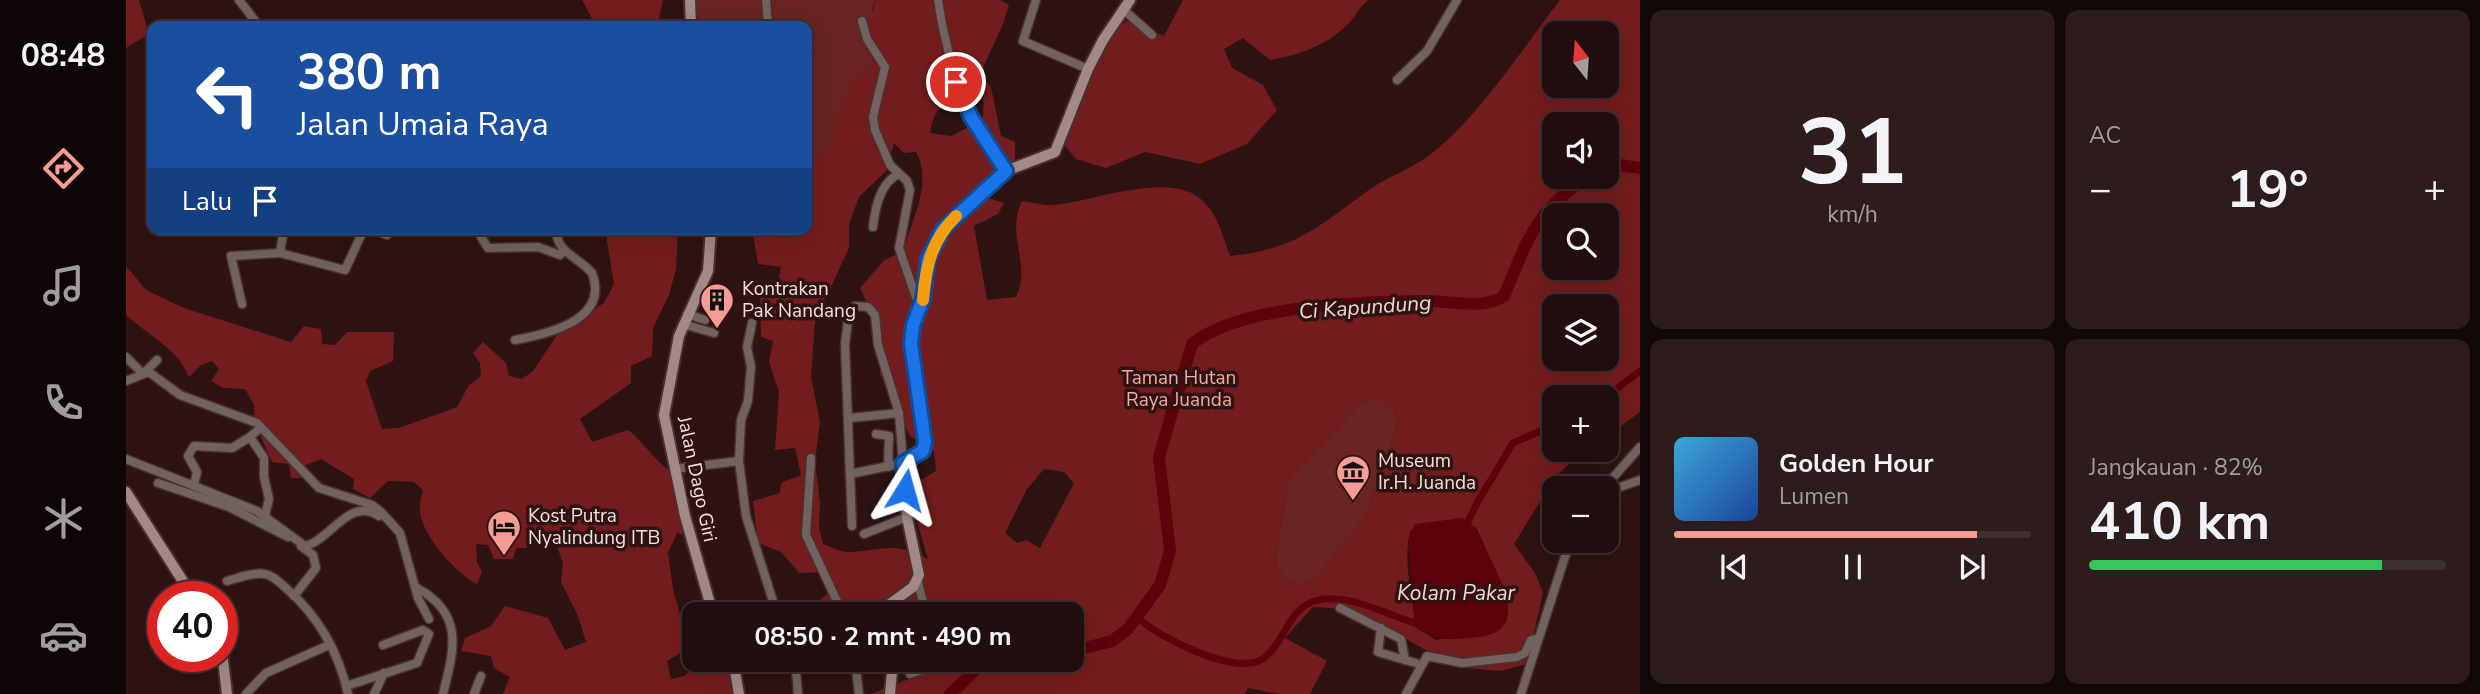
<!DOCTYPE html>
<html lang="id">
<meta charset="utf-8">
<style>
body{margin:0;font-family:"Nunito Sans",sans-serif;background:#2e1c1c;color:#f1f3f6;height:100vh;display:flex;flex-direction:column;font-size:26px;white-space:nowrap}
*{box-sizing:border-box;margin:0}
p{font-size:23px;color:#a29c9e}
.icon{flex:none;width:38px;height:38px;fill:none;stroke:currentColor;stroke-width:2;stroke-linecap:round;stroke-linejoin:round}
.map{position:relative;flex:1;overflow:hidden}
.side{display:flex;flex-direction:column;gap:10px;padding:10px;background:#130808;width:840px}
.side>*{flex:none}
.banner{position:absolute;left:21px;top:21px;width:665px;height:214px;border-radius:14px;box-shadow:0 7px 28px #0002,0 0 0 2px #3f2e2e;background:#1a4fa0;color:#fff;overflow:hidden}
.needle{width:46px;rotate:343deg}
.buttons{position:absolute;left:1416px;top:21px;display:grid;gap:14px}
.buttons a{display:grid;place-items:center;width:77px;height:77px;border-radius:14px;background:#220e0e;box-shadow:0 7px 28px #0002,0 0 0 2px #3f2e2e;font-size:35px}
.speed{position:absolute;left:21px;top:581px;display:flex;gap:14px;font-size:35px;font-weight:700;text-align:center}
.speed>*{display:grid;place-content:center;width:91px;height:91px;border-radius:50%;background:#220e0e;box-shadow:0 7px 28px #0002,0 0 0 2px #3f2e2e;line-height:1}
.speed .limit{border:10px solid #d22;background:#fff;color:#111}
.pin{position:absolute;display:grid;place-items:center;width:60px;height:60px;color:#fff;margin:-30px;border:4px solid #fff;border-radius:50%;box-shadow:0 2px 7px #0007}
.me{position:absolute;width:77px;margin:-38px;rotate:8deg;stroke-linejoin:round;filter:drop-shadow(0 0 5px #0008)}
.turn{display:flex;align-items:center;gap:24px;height:147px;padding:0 35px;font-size:32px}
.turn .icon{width:91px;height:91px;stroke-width:2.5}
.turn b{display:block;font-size:49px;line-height:60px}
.then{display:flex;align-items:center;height:66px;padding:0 35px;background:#0003;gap:14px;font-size:26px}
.big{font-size:52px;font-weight:700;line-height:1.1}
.side .tile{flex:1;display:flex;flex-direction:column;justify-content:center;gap:10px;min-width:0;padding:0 24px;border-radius:14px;background:#2e1c1c}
.side .dial{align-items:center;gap:0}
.dial b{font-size:91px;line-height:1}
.song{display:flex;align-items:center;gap:21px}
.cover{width:84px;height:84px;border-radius:10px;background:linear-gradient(135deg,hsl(200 70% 55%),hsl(220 70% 35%))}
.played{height:7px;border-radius:4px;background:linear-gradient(90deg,#f59c95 85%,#3f2e2e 85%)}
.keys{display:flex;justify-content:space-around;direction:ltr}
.heat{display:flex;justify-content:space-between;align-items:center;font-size:38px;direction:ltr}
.charge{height:10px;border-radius:5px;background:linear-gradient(90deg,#34c759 82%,#3f2e2e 0)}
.side .tiles{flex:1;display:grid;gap:10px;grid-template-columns:repeat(2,1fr)}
.trip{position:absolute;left:556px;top:602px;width:402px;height:70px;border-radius:14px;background:#220e0e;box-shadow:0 7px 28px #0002,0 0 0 2px #3f2e2e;font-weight:700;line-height:70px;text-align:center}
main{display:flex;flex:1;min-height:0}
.tab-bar{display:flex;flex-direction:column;width:126px;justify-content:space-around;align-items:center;background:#0e0606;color:#a29c9e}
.tab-bar .icon{width:49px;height:49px}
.tab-bar .current{color:#f59c95}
.tab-bar b{font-size:32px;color:#f1f3f6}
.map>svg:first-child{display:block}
.green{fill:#682322}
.forest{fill:#731c1d;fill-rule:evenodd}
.water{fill:#5e020c}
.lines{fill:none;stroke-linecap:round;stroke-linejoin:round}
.canal{stroke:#5e020c;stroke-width:7}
.river{stroke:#5e020c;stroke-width:12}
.street-casing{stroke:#4a302f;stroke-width:11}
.secondary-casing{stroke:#4a302f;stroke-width:14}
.street{stroke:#716260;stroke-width:8}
.secondary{stroke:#a28987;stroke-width:10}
.route-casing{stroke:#114b97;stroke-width:18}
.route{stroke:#1a73e8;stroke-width:12}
.slow{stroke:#f59e0b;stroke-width:12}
.labels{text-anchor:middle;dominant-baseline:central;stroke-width:7;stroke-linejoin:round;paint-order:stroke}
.poi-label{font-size:19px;fill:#f4e0de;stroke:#2e1312;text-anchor:start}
.park-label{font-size:19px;fill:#f4a8a2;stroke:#2e1312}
.street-label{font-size:19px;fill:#f4e0de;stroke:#2e1312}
.water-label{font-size:21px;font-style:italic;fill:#f2d7d4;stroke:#2e1312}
</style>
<main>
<nav class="tab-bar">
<b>08:48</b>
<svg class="icon current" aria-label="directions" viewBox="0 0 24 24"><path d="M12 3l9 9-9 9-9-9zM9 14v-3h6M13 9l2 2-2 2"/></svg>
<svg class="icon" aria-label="music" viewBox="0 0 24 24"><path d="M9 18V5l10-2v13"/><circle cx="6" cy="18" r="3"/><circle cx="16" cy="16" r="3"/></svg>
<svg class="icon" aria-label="phone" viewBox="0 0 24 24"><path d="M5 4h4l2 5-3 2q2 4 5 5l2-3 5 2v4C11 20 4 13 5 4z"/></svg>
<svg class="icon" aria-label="climate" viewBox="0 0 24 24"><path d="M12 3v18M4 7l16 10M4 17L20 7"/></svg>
<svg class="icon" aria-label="car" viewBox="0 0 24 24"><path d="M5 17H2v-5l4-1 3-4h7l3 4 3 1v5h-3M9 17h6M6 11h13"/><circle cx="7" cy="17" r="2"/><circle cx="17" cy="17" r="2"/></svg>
</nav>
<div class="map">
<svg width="1514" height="694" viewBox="0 0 1514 694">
<rect width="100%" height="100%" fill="#2e1312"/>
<g class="green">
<path d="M567,0H750C739,18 751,45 747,66C710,89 722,108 707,141C702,153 691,163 683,173L681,174V26H575Z"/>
<path d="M1250,398L1268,407L1273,421L1240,516L1189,579C1170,589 1152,580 1149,559L1163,478L1235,403Z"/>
</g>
<g class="forest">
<polygon points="0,0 13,0 23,34 0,48"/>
<polygon points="456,0 537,0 533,18 539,26 470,26"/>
<path d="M750,0H874L883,5L877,24L854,74L865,87L875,136L889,142V160L861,198L878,203L872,214L848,226L861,300L890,297C906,265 879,234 896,201C906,202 918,206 928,205C968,202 1048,168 1079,203C1093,217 1097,238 1104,256C1167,250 1191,228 1240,192C1260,177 1285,169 1304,155C1352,118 1397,48 1434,0H1514V412L1481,436L1480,397H1428V450H1458L1429,477L1388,544L1409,573L1417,593L1401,664L1374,671L1330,667L1248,621L1218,609L1187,607L1159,638L1201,661L1184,694H1153L1122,688L1119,694H745L821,664V660H947V614H657L654,608L691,602L711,587L696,572L673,573L655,552L632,543L627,501L654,493L655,483L675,475L669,448L649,450L653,392L643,362L647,341L635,337L634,289L652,284L655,267L632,264L626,229H681V174L707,141L716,100L729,77L747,66L749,53L738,36ZM1428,33H1480V86H1428ZM858,87L857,120L825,136L804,133C808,103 830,89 858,87ZM1428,124H1480V177H1428ZM768,143L778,153L790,152C807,181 786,221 777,251L757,261L734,288L757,336L754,374L784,436L808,451L810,471L781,488L802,559C766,541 760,550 724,552C716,553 706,547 697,544L693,527L694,503L689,461L694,422L685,377L689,321L723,248V224L733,197L760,171ZM1428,215H1480V268H1428ZM1428,306H1480V359H1428ZM1250,398L1268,407L1273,421L1240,516L1189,579C1170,589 1152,580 1149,559L1163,478L1235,403ZM918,469L938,472L948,483L914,548L900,540L891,543L879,533L901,489ZM1350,527L1380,593L1381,621L1310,640L1289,627C1288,595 1275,560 1285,530Z"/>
<path d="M1057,0H1243C1232,7 1230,17 1221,25C1200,46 1172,55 1144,60L1117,38L1098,49L1106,68L1137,85L1151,110L1121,144L1074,164L1019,152L980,168L950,159L937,143L946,111L990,29L1001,21L1038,36Z"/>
<path d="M479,229H552L550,269L543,295L527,328L526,356L505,366V383L454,419L466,442L502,430C520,443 529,463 548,473L563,536L551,533L542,553L547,589L563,648L541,661L545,679L559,676C570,663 583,660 600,660L608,683V694H377L384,677L368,668L365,656L335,651L339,638L365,626L379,606L422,618L439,650L460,642L452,616L435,582L437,564L430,543L415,540L400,548H390L387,559H368L362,545L350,544L351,562L356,572L351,584C331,575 296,535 294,512C293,504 295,497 297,490L288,482L262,481L244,498L227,489L228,479L195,459L180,465V478H165L163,464L146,462L129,424L128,405L119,389L97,388L85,381L93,369L86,361L75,365L63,377C52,349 22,335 0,315V266L20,290L58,308L165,342L178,326L195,329L196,344L209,345L221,332H268L267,361L244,371L240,381L256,429L273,428L331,407L343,385L355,376L354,363L347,353L357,342L380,363L383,376L396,379L407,371L435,329L478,303L488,284Z"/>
</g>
<path class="water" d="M1336,518C1353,525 1358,547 1366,562C1382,596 1400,635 1345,638C1316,640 1313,641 1289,627L1282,540L1289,524Z"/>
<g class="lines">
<g class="canal">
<polyline points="1480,397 1514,371"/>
<polyline points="1339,528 1351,503 1387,443 1428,425"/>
<path d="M1012,618C1032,637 1112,678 1138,658C1158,643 1162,611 1186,602C1218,590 1258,614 1289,623"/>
</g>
<g class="river">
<polyline points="1480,163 1514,168"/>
<path d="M947,651L986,641L1002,629L1034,585L1044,551L1033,457L1066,344C1116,304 1236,302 1300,301C1325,301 1357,310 1378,296C1403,237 1407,215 1461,177"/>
<polyline points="824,694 860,660 892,663 901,660"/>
</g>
<g class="street-casing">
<g id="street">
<polyline points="113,0 133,26"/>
<polyline points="640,0 642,26"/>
<path d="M812,0C824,76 838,107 880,171"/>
<polyline points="910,0 897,41 962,69"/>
<polyline points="998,10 1026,35"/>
<polyline points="736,21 741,39 759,67 747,117 749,130 764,165 781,181 784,190 773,248 794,309"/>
<polyline points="1271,80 1301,51 1331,0"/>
<path d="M747,227C749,208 754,182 773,174"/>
<polyline points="158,229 154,253 219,270 238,229"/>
<polyline points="246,229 261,235 264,229"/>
<polyline points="356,229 355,237 362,248 412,247 434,255 438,251"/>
<polyline points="116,304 105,256 154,253"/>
<polyline points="561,314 579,320"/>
<polyline points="626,323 621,347 625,367 622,401 615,420 613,461 620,516 651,614"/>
<polyline points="557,324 588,333"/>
<path d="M389,340C422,334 484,320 466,273C453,257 430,253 430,229"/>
<polyline points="0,357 16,373"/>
<polyline points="19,372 31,360"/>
<polyline points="0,381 23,372 54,395 131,423 193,488 246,505 255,512 274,533 292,598 303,619"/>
<polyline points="724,418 773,413 777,463 724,474"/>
<polyline points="135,427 124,437 138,458 138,477 143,499 139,515"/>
<polyline points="750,434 763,436 762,467"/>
<polyline points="685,458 680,535 717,614"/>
<path d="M0,459L131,511L179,546C205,540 223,496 253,516"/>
<polyline points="548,469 613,461"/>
<polyline points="32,483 103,507 162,537"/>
<polyline points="68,485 71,472 62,456 68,446 106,448 124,437"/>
<polyline points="1478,488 1514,447"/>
<polyline points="1480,492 1514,480"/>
<polyline points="726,526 719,344 723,313 729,306 742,307 749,315 752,345 773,413"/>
<polyline points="738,534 781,517"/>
<path d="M101,581C112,578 126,572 138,574C147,575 153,582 160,588C192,616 213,653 222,694"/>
<polyline points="792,582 800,614"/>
<path d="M291,588C339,614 328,650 317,694"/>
<polyline points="168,596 190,568 187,555 175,546"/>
<polyline points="1214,608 1275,639 1279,660 1290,663"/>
<polyline points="1255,628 1252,652 1279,660"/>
<polyline points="666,660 670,671 672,694"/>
<polyline points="729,660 733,694"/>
<polyline points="784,674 826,660"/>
<polyline points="220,686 291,663 303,634 297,630 257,645"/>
<polyline points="120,694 140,673 203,645"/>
<polyline points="248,694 258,673"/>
<polyline points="348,694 355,676"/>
<polyline points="1280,694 1301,656 1336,663 1391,657 1399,653 1405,640 1411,639"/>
<polyline points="1395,694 1444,541"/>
</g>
</g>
<g class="secondary-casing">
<g id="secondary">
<polyline points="564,0 565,26"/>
<polyline points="585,229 582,271 553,336 538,415 559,516 587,614"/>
<polyline points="0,492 67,597"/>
<polyline points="761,614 761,606 787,587 793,575 781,517 777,463 797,451 798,442 786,334 797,299 802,259 808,244 828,217 880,171 929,152 962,69 977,40 1004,0"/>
<polyline points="96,652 101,694"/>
<polyline points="607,660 613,694"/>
<polyline points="764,694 767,660"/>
</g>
</g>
<use href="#street" class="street"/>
<use href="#secondary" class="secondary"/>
</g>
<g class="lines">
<g class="route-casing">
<polyline id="route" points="779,490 777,463 797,451 799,442 785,344 787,325 797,299 802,259 817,229 880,171 845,117 830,82"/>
</g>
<use href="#route" class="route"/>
<path class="slow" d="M797,300C800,266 805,241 830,216"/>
</g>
<defs>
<g id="building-pin" transform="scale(1.75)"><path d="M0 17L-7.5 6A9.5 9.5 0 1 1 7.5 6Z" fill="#f59c95" stroke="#2e1312"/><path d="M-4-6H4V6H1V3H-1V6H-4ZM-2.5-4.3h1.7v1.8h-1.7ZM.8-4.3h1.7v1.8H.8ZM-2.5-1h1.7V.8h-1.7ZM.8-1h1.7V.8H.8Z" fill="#111"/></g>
<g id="museum-pin" transform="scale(1.75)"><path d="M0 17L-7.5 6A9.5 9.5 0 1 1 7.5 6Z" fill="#f59c95" stroke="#2e1312"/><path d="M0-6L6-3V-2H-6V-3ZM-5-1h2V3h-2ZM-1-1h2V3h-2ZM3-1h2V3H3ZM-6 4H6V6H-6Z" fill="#111"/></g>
<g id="hotel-pin" transform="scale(1.75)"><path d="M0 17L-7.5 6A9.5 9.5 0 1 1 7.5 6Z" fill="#f59c95" stroke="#2e1312"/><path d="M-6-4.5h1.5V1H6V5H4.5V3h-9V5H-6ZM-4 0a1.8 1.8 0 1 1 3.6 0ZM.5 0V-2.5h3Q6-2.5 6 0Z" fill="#111"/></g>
</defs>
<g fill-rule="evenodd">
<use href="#building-pin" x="591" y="300"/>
<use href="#museum-pin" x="1227" y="472"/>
<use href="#hotel-pin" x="378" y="527"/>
</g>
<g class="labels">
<g class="poi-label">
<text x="616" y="289">Kontrakan<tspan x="616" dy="22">Pak Nandang</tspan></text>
<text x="1252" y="461">Museum<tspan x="1252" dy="22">Ir.H. Juanda</tspan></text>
<text x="402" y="516">Kost Putra<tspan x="402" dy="22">Nyalindung ITB</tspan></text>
</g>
<g class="park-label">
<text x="1053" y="378">Taman Hutan<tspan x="1053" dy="22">Raya Juanda</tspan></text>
</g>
<g class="street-label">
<text transform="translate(571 479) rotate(78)">Jalan Dago Giri</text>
</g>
<g class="water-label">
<text transform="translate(1239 307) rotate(-4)">Ci Kapundung</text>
<text x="1330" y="593">Kolam Pakar</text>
</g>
</g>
</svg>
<div class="buttons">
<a><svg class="needle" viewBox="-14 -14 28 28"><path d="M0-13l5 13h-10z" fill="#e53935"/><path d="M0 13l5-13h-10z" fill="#a29c9e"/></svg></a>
<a><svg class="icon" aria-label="sound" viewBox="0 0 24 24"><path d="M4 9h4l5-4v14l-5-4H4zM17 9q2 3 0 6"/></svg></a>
<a><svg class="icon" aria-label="search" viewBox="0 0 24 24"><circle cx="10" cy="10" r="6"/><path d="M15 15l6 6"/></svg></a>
<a><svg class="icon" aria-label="layers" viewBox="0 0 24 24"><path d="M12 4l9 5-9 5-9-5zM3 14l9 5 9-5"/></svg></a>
<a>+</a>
<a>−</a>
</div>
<div class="speed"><div class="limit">40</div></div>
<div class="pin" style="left:830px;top:82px;background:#d93025"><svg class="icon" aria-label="arrive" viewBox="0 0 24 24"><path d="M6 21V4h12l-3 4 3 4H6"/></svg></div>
<svg class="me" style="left:779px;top:490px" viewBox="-20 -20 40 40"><path d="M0-17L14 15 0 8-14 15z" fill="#1a73e8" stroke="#fff" stroke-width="4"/></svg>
<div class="trip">08:50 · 2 mnt · 490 m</div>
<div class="banner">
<div class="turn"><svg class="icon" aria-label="left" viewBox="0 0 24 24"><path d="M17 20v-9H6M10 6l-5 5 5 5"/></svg><div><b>380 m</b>Jalan Umaia Raya</div></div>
<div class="then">Lalu<svg class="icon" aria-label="arrive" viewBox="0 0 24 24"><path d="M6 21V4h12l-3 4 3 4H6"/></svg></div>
</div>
</div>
<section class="side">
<div class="tiles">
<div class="tile dial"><b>31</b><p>km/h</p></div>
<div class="tile"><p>AC</p>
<div class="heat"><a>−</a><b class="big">19°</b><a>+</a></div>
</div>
<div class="tile">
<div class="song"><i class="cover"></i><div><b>Golden Hour</b><p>Lumen</p></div></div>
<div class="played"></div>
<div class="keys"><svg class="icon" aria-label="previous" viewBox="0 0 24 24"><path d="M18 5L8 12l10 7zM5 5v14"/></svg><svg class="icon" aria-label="pause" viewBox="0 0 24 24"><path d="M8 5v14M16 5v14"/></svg><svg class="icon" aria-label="next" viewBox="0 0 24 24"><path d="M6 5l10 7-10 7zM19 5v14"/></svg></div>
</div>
<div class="tile"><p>Jangkauan · 82%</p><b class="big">410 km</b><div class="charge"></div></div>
</div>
</section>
</main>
